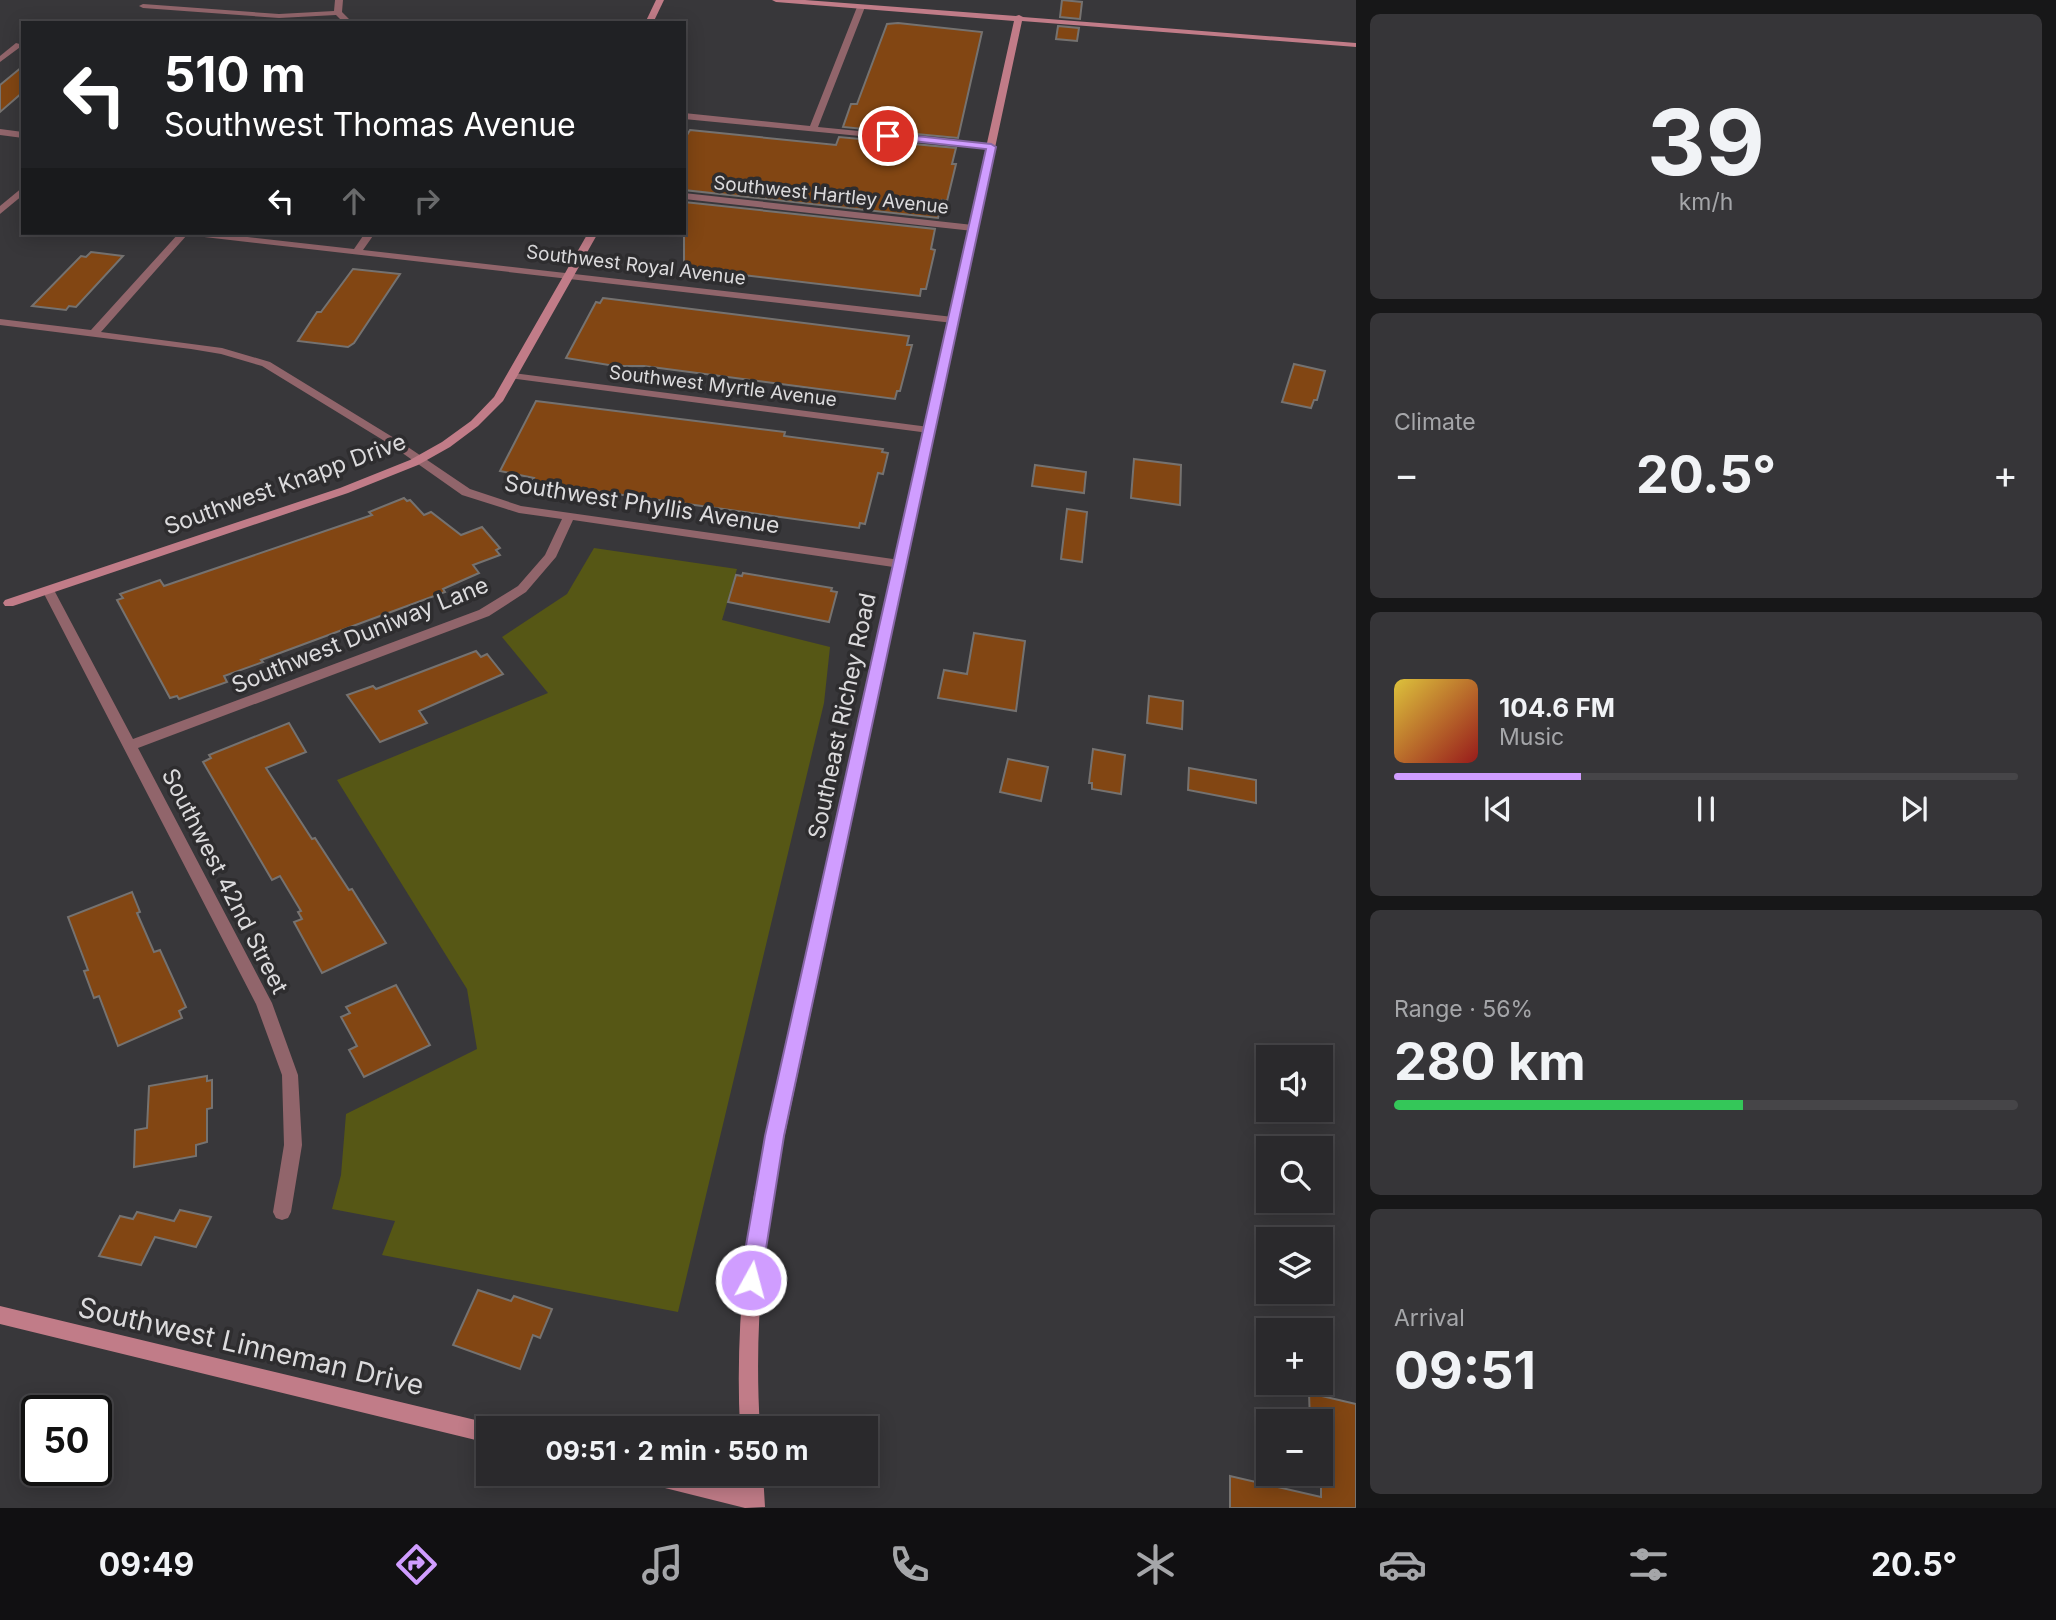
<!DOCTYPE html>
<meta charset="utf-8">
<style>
body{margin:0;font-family:Inter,sans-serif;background:#363538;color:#f1f3f6;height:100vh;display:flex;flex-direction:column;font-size:26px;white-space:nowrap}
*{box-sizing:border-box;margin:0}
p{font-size:23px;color:#a5a6a9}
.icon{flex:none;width:38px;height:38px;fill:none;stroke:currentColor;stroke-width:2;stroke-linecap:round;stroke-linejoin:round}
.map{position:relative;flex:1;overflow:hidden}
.sheet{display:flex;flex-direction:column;gap:14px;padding:14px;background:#171718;width:700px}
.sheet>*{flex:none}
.top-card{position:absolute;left:21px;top:21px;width:665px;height:214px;border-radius:0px;box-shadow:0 4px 18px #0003,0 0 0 2px #464548;background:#202124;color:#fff;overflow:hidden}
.tools{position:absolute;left:1256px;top:1045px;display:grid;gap:14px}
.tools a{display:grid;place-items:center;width:77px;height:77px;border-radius:0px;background:#2a292c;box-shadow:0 4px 18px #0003,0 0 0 2px #464548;font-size:35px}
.speed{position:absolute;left:21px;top:1395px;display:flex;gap:14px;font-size:35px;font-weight:700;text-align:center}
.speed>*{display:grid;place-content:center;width:91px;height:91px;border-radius:50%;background:#2a292c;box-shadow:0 4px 18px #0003,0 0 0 2px #464548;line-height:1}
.speed .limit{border:4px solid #111;border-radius:10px;background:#fff;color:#111}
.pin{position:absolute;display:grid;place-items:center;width:60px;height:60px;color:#fff;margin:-30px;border:4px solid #fff;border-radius:50%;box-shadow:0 2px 7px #0007}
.me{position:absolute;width:77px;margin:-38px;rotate:7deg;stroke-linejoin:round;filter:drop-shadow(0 0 5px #0008)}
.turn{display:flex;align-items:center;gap:24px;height:147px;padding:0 28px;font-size:32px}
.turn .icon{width:91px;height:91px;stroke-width:2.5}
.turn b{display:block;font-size:49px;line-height:60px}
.lanes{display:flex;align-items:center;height:66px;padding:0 28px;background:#0003;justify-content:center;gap:35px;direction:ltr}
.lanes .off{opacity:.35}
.big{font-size:52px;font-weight:700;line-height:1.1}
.sheet .card{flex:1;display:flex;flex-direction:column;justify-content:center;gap:10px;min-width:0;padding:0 24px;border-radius:10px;background:#363538}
.sheet .dial{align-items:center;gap:0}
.dial b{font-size:91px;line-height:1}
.song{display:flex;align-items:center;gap:21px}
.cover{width:84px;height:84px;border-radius:10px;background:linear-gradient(135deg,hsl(50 70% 55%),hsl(0 70% 35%))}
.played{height:7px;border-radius:4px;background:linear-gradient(90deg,#d09dff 30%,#464548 30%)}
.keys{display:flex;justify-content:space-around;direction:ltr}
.heat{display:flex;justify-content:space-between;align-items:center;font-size:38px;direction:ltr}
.charge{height:10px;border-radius:5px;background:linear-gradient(90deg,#34c759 56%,#464548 0)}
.trip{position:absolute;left:476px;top:1416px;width:402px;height:70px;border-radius:0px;background:#2a292c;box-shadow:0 4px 18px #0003,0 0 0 2px #464548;font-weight:700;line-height:70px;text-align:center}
.tabs{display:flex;height:112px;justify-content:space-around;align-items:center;background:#111012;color:#a5a6a9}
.tabs .icon{width:49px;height:49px}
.tabs .current{color:#d09dff}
.tabs b{font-size:32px;color:#f1f3f6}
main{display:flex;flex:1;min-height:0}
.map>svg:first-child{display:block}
.green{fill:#565715}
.building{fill:#824613;stroke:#757270;stroke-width:2}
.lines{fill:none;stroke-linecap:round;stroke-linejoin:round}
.street{fill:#91656b;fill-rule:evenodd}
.secondary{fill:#c17c88;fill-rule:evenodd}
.route{fill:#d09dff;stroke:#8766a6;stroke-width:2}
.labels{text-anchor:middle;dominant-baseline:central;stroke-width:7;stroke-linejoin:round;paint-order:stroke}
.far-street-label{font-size:19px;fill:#dcdbdd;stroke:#2e2d2f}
.street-label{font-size:23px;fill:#dcdbdd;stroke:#2e2d2f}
.near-street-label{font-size:28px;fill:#dcdbdd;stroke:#2e2d2f}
</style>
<main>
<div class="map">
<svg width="1356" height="1508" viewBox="0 0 1356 1508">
<rect width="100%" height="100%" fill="#38373a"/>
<polygon class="green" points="594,548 737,569 722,620 830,647 824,703 678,1312 382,1255 395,1221 332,1209 341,1175 346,1114 477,1049 467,989 337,780 548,693 502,637 567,594"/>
<g class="building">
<polygon points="1062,0 1082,2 1080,19 1060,17"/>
<polygon points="898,23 982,32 958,138 843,127 851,104 857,104 887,24"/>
<polygon points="1058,26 1079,28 1077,41 1056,39"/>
<polygon points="23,66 23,92 0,112 0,85"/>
<polygon points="690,130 836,145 839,137 956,148 952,164 956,164 947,201 942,200 938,218 684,190 684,140"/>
<polygon points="684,202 935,229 931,249 935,250 926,289 921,289 920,296 684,268"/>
<polygon points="91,252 123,256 76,307 69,306 66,310 32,306 81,256 86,257"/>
<polygon points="353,269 400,274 354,343 348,347 298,341 317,312 321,312"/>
<polygon points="603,298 909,336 907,345 912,345 900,391 897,391 895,399 644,366 615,366 566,358 596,302 600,303"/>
<polygon points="1294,364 1325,371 1317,400 1314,400 1311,408 1282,402"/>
<polygon points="536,401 785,432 784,436 883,449 882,452 888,453 883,474 878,473 865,524 860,523 859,528 573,488 532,481 534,478 500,471"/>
<polygon points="1134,459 1181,465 1180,505 1131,498"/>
<polygon points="1035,465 1086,472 1084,493 1032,486"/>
<polygon points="404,498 407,501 410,500 424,515 431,512 461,535 482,527 500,548 496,550 500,555 473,565 479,573 443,589 445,592 261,660 263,662 224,676 227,682 179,699 177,696 170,698 117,600 123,598 120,594 160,580 164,586 372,515 369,512"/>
<polygon points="1067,509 1087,512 1082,562 1061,559"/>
<polygon points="743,573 832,588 831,591 837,592 829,622 728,602 736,575 742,576"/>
<polygon points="974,633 1025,641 1016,711 938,698 944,670 967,674"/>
<polygon points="476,651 481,657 487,654 503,674 419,711 427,723 380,742 347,695 373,686 376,689"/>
<polygon points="1149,696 1183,701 1182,729 1147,723"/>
<polygon points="289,723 306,752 266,768 312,839 315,838 349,890 352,889 386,943 322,973 294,922 302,919 298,912 301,911 280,876 272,880 203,762 211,758 209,755"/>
<polygon points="1093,749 1125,755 1121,794 1092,789 1092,783 1089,783"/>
<polygon points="1008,759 1048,767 1041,801 1000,792"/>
<polygon points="1189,768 1256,780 1256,803 1188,790"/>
<polygon points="132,892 140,912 137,913 154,952 160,950 186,1007 179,1011 182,1018 118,1046 99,996 94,998 84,971 88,970 68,917"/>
<polygon points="396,985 430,1045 364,1077 349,1050 357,1046 341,1017 350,1013 346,1007"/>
<polygon points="207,1076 207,1081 212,1080 212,1108 207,1109 207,1142 196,1145 196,1156 134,1167 135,1130 147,1128 149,1086"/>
<polygon points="180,1210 211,1217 196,1247 155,1237 141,1265 99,1256 120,1216 133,1219 137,1212 174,1221"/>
<polygon points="478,1290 511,1301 514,1296 552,1309 540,1338 533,1335 520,1369 453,1345"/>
<polygon points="1309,1393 1356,1404 1356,1508 1230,1508 1230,1476 1321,1497 1321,1421 1310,1421"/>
</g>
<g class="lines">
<g class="street">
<polygon points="335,0 343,0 342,12 353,23 344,23 336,15 279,18 143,8 139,6 143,4 279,14 334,11"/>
<polygon points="861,5 865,7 818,127 991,144 995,147 994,149 684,119 684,113 810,126 857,7"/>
<polygon points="16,43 23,45 0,62 0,56"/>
<polygon points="0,129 23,132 23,138 0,135"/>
<polygon points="23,187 23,195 0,214 0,206"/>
<polygon points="684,193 973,225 978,228 973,231 684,199"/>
<polygon points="179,233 213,233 354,249 365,233 375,233 363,250 953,317 958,320 953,323 187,235 101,332 222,348 270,362 399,441 470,489 521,506 900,560 906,564 900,568 573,520 556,557 526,592 489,616 138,748 272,1003 298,1075 302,1145 291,1212 288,1218 282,1220 276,1218 273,1212 284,1145 282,1075 256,1004 42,590 48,586 54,590 133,739 479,610 518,586 545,555 562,519 519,513 462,495 391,445 262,366 221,354 191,349 0,325 0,319 91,330"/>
<polygon points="513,373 929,427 935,430 929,433 509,378 509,374"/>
</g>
<g class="secondary">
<polygon points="656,0 664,0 653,23 645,23"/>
<path d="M772,0H805L1016,16L1019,15L1023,17L1356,43V47L1022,21L772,1195C760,1273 755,1349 760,1428H740C736,1349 742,1273 754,1195L1014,21L776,2Z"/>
<polygon points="588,233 598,233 503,401 478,426 450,447 418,465 348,493 13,606 5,606 3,603 5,600 340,488 410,460 442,442 471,421 494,397"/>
<polygon points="0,1306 488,1423 496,1428 488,1428 488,1443 0,1324"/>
<polygon points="639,1474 690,1474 744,1486 743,1474 763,1474 765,1507 745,1508 649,1484 642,1481"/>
</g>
</g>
<polygon class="route" points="888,133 991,144 996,147 784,1136 761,1280 758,1287 751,1290 743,1287 740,1280 765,1136 986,149 885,138 885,134"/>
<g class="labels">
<g class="far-street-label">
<text transform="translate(831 195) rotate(6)">Southwest Hartley Avenue</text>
<text transform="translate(636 265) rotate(7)">Southwest Royal Avenue</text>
<text transform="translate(723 386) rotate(7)">Southwest Myrtle Avenue</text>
</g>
<g class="street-label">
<text transform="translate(285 484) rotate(-20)">Southwest Knapp Drive</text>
<text transform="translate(642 504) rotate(9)">Southwest Phyllis Avenue</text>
<text transform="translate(360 635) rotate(-22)">Southwest Duniway Lane</text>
<text transform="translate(842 716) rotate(-78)">Southeast Richey Road</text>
<text transform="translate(225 881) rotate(63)">Southwest 42nd Street</text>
</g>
<g class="near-street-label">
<text transform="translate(251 1346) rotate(13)">Southwest Linneman Drive</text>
</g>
</g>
</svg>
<div class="tools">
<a><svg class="icon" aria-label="sound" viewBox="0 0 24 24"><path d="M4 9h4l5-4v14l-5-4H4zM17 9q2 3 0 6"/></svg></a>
<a><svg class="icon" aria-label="search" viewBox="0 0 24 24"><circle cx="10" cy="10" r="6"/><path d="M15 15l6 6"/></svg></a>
<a><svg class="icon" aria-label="layers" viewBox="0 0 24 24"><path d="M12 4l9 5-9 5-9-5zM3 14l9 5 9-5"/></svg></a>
<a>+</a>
<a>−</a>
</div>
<div class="speed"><div class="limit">50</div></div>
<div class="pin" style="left:888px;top:136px;background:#d93025"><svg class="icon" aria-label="arrive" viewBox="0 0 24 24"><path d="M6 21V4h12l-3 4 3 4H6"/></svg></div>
<svg class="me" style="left:751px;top:1280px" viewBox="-20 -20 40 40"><circle r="17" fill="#d09dff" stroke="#fff" stroke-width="3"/><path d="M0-11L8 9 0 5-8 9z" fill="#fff"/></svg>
<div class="trip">09:51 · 2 min · 550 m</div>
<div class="top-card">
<div class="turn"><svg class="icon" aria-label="left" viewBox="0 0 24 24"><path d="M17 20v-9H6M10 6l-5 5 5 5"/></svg><div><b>510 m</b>Southwest Thomas Avenue</div></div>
<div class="lanes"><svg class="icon" aria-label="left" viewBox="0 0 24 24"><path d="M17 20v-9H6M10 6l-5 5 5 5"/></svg><svg class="icon off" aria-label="ahead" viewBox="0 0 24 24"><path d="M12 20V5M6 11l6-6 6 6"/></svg><svg class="icon off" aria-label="right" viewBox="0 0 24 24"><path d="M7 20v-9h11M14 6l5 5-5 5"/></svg></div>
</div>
</div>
<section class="sheet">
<div class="card dial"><b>39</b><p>km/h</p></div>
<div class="card"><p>Climate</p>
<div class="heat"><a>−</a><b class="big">20.5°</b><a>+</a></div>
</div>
<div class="card">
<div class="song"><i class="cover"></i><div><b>104.6 FM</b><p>Music</p></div></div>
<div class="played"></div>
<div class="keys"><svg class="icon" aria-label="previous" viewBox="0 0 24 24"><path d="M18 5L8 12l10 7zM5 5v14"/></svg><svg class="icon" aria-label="pause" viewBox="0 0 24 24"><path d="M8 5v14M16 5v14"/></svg><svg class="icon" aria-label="next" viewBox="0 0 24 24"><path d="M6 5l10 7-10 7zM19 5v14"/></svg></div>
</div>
<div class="card"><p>Range · 56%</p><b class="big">280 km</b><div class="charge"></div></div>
<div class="card"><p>Arrival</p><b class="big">09:51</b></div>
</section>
</main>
<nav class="tabs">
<b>09:49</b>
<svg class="icon current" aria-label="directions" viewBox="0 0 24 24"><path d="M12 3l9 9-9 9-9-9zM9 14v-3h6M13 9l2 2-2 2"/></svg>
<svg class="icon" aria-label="music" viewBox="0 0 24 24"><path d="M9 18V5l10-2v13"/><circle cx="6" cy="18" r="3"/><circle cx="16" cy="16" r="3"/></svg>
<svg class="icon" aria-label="phone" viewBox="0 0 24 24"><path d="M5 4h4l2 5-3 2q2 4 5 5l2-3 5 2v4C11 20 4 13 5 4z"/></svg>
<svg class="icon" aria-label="climate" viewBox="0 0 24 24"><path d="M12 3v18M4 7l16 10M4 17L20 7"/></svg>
<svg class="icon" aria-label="car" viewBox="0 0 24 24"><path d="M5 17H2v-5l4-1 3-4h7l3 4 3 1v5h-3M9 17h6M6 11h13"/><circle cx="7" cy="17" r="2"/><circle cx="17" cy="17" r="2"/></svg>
<svg class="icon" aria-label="filters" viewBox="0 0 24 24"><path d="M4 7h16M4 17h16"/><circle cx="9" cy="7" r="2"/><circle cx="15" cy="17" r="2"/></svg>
<b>20.5°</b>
</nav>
